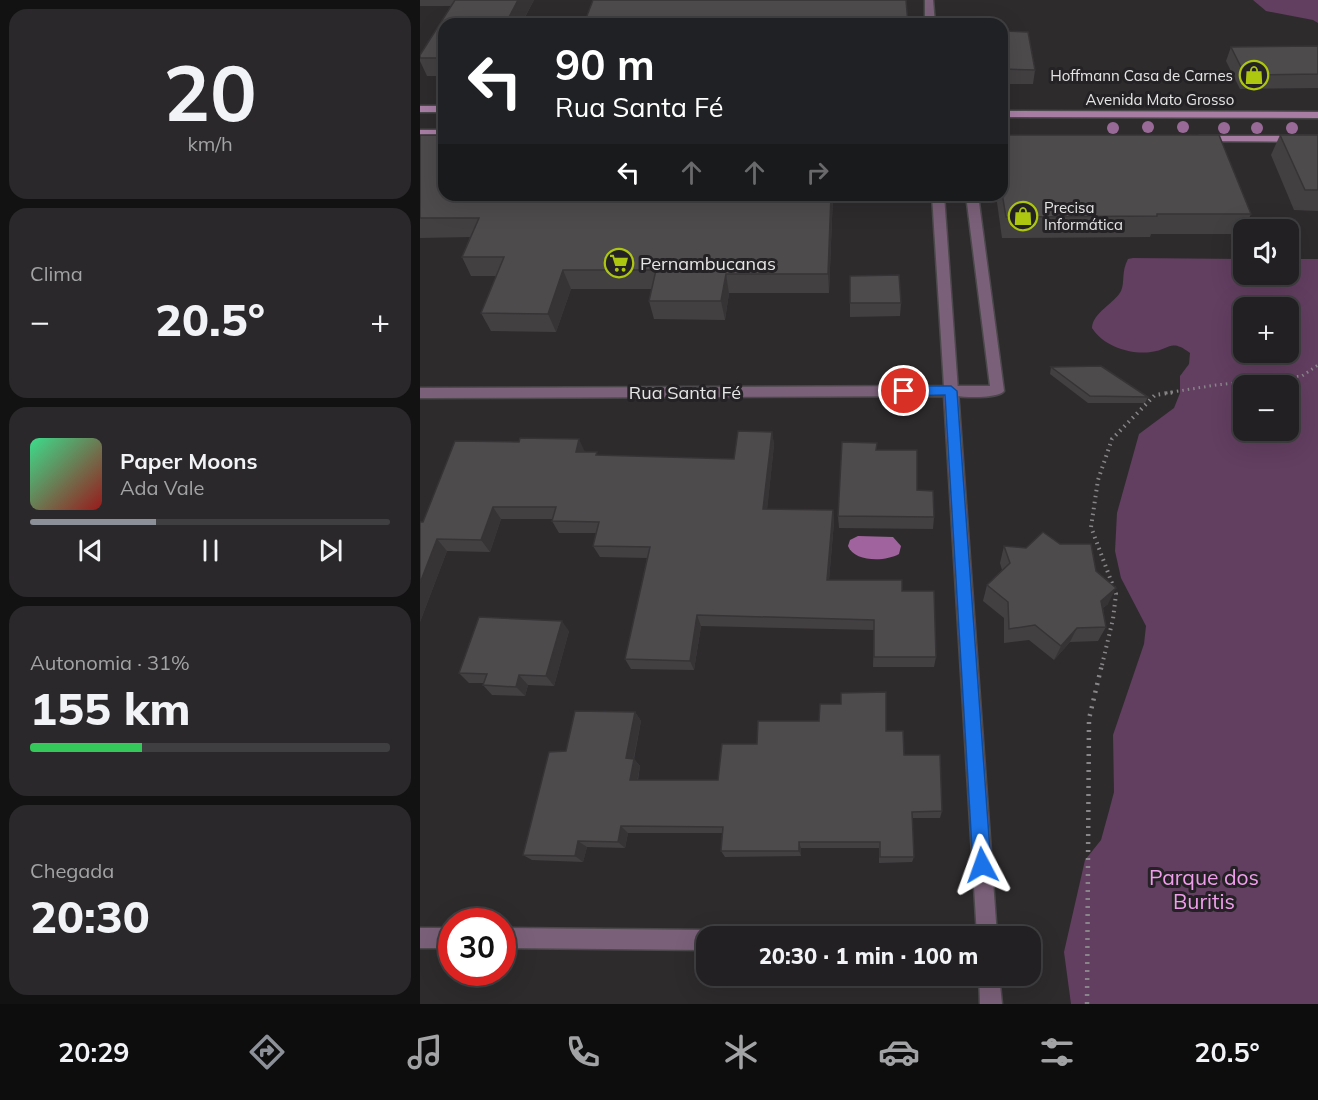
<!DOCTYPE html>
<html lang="pt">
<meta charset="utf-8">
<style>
body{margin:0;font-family:Mulish,sans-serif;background:#2a282a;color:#f1f3f6;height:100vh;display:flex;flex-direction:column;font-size:22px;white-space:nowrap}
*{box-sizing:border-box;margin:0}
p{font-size:20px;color:#a2a3a5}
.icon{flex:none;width:33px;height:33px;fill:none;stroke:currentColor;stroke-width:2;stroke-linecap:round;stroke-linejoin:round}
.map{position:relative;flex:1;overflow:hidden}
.sheet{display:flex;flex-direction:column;gap:9px;padding:9px;background:#131213;width:420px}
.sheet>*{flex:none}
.banner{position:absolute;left:18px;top:18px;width:570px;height:183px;border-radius:18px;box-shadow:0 6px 24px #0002,0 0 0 2px #3f3e40;background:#202124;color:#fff;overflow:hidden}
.buttons{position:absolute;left:813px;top:219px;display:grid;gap:12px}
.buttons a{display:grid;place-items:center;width:66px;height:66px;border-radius:12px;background:#222022;box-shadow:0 6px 24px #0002,0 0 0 2px #3f3e40;font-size:30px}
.speed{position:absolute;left:18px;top:908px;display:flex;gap:12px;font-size:30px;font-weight:700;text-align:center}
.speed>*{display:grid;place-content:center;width:78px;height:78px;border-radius:50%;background:#222022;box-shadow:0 6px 24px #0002,0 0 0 2px #3f3e40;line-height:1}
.speed .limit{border:9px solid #d22;background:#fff;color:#111}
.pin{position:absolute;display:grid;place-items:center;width:51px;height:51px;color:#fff;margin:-26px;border:3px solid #fff;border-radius:50%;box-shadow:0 2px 6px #0007}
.me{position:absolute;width:66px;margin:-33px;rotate:356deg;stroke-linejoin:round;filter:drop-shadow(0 0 4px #0008)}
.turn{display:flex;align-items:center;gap:21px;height:126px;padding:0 18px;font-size:27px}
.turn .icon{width:78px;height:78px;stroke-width:2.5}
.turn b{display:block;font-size:42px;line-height:51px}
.lanes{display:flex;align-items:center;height:57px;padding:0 18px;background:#0003;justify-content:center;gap:30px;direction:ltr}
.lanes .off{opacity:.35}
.big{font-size:45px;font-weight:800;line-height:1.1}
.sheet .tile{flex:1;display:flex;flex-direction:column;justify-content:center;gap:9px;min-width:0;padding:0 21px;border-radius:18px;background:#2a282a}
.sheet .dial{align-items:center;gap:0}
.dial b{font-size:78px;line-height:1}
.song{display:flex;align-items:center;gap:18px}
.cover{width:72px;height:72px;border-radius:9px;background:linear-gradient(135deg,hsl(150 70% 55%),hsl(0 70% 35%))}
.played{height:6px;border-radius:3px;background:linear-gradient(90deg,#8c9099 35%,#3f3e40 35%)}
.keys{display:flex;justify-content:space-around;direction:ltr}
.heat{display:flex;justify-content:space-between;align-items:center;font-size:33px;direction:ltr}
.charge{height:9px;border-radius:4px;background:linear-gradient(90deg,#34c759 31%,#3f3e40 0)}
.trip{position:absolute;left:276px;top:926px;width:345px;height:60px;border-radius:18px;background:#222022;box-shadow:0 6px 24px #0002,0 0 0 2px #3f3e40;font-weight:800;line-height:60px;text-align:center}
.tabs{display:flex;height:96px;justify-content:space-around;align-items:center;background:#0e0d0e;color:#a2a3a5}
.tabs .icon{width:42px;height:42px}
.tabs .on{color:#8c9099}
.tabs b{font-size:27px;color:#f1f3f6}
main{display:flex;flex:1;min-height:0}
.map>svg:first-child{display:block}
.green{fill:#623e60;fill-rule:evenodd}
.water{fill:#a0639d}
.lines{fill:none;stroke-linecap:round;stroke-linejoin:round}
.lane-casing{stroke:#4b494b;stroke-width:3}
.street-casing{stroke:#4b494b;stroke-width:3}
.secondary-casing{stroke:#4b494b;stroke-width:3}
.path-far2{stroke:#888688;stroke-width:3;stroke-dasharray:1.5 4;stroke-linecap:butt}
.path-far1{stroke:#888688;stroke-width:4;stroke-dasharray:1.5 4.5;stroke-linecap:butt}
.path{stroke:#888688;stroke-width:4.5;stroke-dasharray:2 6;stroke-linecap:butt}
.lane{fill:#7b6079;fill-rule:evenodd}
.street{fill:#7b6079;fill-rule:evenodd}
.secondary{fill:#a77da4;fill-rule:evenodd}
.tree{fill:#996a97}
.wall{fill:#434042}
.shaded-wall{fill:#373436}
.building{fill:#4e4b4d;stroke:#373436;stroke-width:1.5}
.route{fill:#1a73e8;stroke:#114b97;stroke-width:1.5}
.labels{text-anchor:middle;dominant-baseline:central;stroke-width:6;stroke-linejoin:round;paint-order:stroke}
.far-poi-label{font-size:15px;fill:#e6e5e6;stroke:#242224;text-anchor:end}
.far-street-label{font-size:15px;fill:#e6e5e6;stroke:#242224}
.poi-label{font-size:18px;fill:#e6e5e6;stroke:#242224;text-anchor:start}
.street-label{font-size:18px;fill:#e6e5e6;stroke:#242224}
.near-park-label{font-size:21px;fill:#f19ded;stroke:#242224}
</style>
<main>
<section class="sheet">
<div class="tile dial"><b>20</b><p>km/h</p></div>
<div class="tile"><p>Clima</p>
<div class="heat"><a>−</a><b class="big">20.5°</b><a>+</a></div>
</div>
<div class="tile">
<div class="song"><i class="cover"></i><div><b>Paper Moons</b><p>Ada Vale</p></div></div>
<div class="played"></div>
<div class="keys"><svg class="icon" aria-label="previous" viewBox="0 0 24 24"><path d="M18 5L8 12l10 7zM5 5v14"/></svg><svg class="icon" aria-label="pause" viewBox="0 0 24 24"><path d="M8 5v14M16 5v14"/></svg><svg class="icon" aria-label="next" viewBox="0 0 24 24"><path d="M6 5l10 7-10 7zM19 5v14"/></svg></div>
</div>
<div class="tile"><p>Autonomia · 31%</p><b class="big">155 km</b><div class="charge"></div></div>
<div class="tile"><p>Chegada</p><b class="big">20:30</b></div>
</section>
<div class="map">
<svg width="898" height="1004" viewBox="0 0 898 1004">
<rect width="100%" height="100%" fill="#2e2b2d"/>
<g class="green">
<polygon points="833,0 898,0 898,23 893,20 846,11"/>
<path d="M713,258L823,259L824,274H868L869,259H898V1004H651L644,952L665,860L681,840L689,811L694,792L693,735L724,644L726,626L701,578L695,551L697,513L719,434L754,408L760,393V376L769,364L770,353C750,338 750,350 731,352C711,355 683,346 672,328C673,312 694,304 701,291C705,283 701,272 708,259ZM824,308H868V352H824ZM824,386H868V430H824Z"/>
</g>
<path class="water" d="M438,536L473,537L481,546L479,554C465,562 434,562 428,546L430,540Z"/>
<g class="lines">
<g class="lane-casing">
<path id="lane" d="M546,195H558L584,391C578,399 530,399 524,391L531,386H570Z"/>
</g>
<g class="street-casing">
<g id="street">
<polygon points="505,0 513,0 515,24 505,24"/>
<polygon points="512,195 524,195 577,936 557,936 524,396 0,398 0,388 524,386"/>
<rect x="0" y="928" width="32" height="20"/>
<polygon points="82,928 286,930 293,933 295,936 286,936 286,950 82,948"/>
<polygon points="559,975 579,975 582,1004 560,1004"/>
</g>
</g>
<g class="secondary-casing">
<g id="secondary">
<rect x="0" y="106" width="24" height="6"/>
<polygon points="582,111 898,112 898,118 582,117"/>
<rect x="0" y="130" width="24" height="6"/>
<polygon points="780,136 898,136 898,142 776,141 776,137"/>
</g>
</g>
<polyline class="path-far2" points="746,393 796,385 882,376 898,365"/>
<polyline class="path-far1" points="682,665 693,619 696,594 671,527 678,480 692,439 735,395 755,392"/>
<polyline class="path" points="667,1004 669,719 682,664"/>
<use href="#lane" class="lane"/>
<use href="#street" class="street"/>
<use href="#secondary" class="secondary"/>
</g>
<g class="tree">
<circle cx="728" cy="127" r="6"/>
<circle cx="763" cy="127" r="6"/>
<circle cx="693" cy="128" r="6"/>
<circle cx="804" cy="128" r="6"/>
<circle cx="837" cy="128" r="6"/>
<circle cx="872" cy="128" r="6"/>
</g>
<g class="wall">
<polygon points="0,0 114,0 103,21 488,24 24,24 24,76 7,76 0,61 0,55 32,6 0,6"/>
<polygon points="582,31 615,70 613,84 582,84"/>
<polygon points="898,46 898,88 820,89 806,61 811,47"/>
<polygon points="0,135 24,195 413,195 409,293 309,293 305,320 234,319 229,301 232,289 151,289 136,332 71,331 61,313 76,276 51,276 42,257 50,237 0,238"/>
<polygon points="860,135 898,135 898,211 874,210 851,155"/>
<polygon points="576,195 582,195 831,214 822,234 731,234 730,237 582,238"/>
<polygon points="430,276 481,303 480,316 430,317"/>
<polygon points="631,367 728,397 725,403 668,403 630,374"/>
<polygon points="352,432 354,445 347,509 413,510 414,522 409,580 482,591 516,657 514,667 453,667 454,630 281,626 274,670 211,669 205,659 227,558 180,557 173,546 177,533 139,533 132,521 132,519 81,519 70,552 27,551 0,622 0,522 3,522 165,452 178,455 314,459"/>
<polygon points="457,450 497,490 514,517 513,529 419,528 418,516"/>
<polygon points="584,546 676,571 688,604 683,608 686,627 678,641 650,642 634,660 609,640 584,643 584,618 563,601 567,585 582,570 580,563"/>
<polygon points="149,631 134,686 108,685 105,696 72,695 63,685 63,683 49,683 39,673"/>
<polygon points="215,712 221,721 214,759 220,766 218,780 298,780 337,744 466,731 522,811 520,818 492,818 494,857 492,862 459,863 459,848 381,848 381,856 305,857 301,851 303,833 208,833 205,848 167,847 163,862 112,860 103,855 146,751"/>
</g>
<g class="shaded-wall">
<polygon points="98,0 114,0 101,24 87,21"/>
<polygon points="411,195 413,195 409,293 408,274"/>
<polygon points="143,270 151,289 136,332 128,314"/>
<polygon points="306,274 309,293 305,320 301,301"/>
<polygon points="352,432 354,445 346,521 343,509"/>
<polygon points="159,439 165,452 162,465 156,452"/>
<polygon points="73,507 81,519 70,552 61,540"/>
<polygon points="413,510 414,522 408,591 407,580"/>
<polygon points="17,539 27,551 0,622 0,583"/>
<polygon points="696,588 688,604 673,616 681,601"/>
<polygon points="277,615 281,626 274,670 270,661"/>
<polygon points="142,621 149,631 134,686 126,676"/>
<polygon points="657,628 650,642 634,660 641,646"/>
<polygon points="99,675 108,685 105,696 96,687"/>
<polygon points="215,712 221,721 212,766 206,758"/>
<polygon points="214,759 220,766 216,787 210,780"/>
<polygon points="201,826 208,833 205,848 198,842"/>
<polygon points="158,841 167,847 163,862 155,856"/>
<polygon points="379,842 381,848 381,856 379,851"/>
</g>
<g class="building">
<polygon points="35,0 98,0 87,21 165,21 173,0 486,0 488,24 24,24 24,58 0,58 0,55"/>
<polygon points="582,31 608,32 615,70 582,69"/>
<polygon points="898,46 898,74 825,75 811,47"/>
<polygon points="0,135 24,135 24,195 411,195 408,274 306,274 301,301 229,301 236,270 143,270 128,314 61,313 84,257 42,257 59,218 0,218"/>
<polygon points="582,135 799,135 831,214 737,214 737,216 586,217 582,193"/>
<polygon points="860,135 898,135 898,190 885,190"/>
<polygon points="479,275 481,303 430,303 430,276"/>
<polygon points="681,366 728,397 670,396 631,367"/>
<polygon points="318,431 352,432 343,509 413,510 407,580 482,580 482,591 514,591 516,657 454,657 454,620 277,615 270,661 205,659 230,547 173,546 179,522 132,521 136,507 73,507 61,540 17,539 0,583 0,522 3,522 35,441 99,442 100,438 159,439 156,452 177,452 176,455 314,459"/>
<polygon points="422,442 457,443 456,450 497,450 497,490 513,491 514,517 418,516"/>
<polygon points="623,532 640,544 671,544 676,571 696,588 681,601 686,627 657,628 641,646 615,625 589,629 588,602 567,585 590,563 584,546 606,548"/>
<polygon points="59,617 142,621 126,676 99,675 96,687 63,685 67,674 39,673"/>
<polygon points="466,692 466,731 483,731 484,755 520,755 522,811 492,812 494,857 460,857 460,842 379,842 379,851 301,851 303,827 201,826 198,842 158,841 155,856 103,855 129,752 146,751 155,711 215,712 206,758 214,759 210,780 298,780 302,744 337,744 338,721 399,721 400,704 421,704 421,693"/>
</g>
<polygon class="route" points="484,386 531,386 537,391 571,865 568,871 562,874 556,871 553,865 525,395 484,396 478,391"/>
<defs>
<g id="shop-ring" transform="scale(1.5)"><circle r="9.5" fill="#242224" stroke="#adc60f" stroke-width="1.5"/><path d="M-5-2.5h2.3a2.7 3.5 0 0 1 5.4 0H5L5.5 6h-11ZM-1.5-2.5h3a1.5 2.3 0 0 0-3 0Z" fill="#adc60f"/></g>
<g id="supermarket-ring" transform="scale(1.5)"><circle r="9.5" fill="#242224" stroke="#adc60f" stroke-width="1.5"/><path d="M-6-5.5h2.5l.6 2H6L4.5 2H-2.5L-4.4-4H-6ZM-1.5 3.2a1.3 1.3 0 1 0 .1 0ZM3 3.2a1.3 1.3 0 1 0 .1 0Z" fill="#adc60f"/></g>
</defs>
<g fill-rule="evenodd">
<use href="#shop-ring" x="834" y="75"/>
<use href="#shop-ring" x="603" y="216"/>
<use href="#supermarket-ring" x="199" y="263"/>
</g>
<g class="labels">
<g class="far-poi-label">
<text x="813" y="75">Hoffmann Casa de Carnes</text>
<text x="624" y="207" text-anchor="start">Precisa<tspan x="624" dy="17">Informática</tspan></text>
</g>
<g class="far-street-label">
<text x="740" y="99">Avenida Mato Grosso</text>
</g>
<g class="poi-label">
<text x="220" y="263">Pernambucanas</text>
</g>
<g class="street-label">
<text x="265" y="392">Rua Santa Fé</text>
</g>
<g class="near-park-label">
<text x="784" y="877">Parque dos<tspan x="784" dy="24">Buritis</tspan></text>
</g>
</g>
</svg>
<div class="buttons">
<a><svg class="icon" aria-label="sound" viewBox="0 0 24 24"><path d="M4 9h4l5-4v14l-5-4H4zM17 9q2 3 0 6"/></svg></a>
<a>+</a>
<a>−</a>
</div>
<div class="speed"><div class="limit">30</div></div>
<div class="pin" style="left:484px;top:391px;background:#d93025"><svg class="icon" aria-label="arrive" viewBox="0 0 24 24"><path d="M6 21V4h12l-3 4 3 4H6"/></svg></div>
<svg class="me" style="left:562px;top:865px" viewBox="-20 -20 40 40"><path d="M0-17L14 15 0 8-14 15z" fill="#1a73e8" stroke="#fff" stroke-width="4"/></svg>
<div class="trip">20:30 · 1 min · 100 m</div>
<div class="banner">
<div class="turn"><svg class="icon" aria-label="left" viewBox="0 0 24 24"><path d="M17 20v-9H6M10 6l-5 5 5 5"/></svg><div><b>90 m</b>Rua Santa Fé</div></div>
<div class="lanes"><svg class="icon" aria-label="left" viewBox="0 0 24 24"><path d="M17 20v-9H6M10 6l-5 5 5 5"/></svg><svg class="icon off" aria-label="ahead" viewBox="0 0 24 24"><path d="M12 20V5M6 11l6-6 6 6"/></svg><svg class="icon off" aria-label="ahead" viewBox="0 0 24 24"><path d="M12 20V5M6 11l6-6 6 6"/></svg><svg class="icon off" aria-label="right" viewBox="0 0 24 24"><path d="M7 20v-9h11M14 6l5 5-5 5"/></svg></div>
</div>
</div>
</main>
<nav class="tabs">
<b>20:29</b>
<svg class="icon on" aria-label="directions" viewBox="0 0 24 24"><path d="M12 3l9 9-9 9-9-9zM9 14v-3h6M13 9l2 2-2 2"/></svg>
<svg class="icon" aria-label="music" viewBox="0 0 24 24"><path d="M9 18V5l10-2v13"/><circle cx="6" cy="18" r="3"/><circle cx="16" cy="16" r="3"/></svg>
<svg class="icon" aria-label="phone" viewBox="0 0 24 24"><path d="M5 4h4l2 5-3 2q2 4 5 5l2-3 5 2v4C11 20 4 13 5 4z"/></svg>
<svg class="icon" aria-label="climate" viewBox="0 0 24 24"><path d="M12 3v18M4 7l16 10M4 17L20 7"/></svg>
<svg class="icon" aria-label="car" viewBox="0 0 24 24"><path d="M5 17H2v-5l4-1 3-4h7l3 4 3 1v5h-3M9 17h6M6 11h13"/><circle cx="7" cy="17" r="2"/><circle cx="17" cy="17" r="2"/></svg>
<svg class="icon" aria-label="filters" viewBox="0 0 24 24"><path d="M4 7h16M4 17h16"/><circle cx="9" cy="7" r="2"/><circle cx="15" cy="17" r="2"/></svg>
<b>20.5°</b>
</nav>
